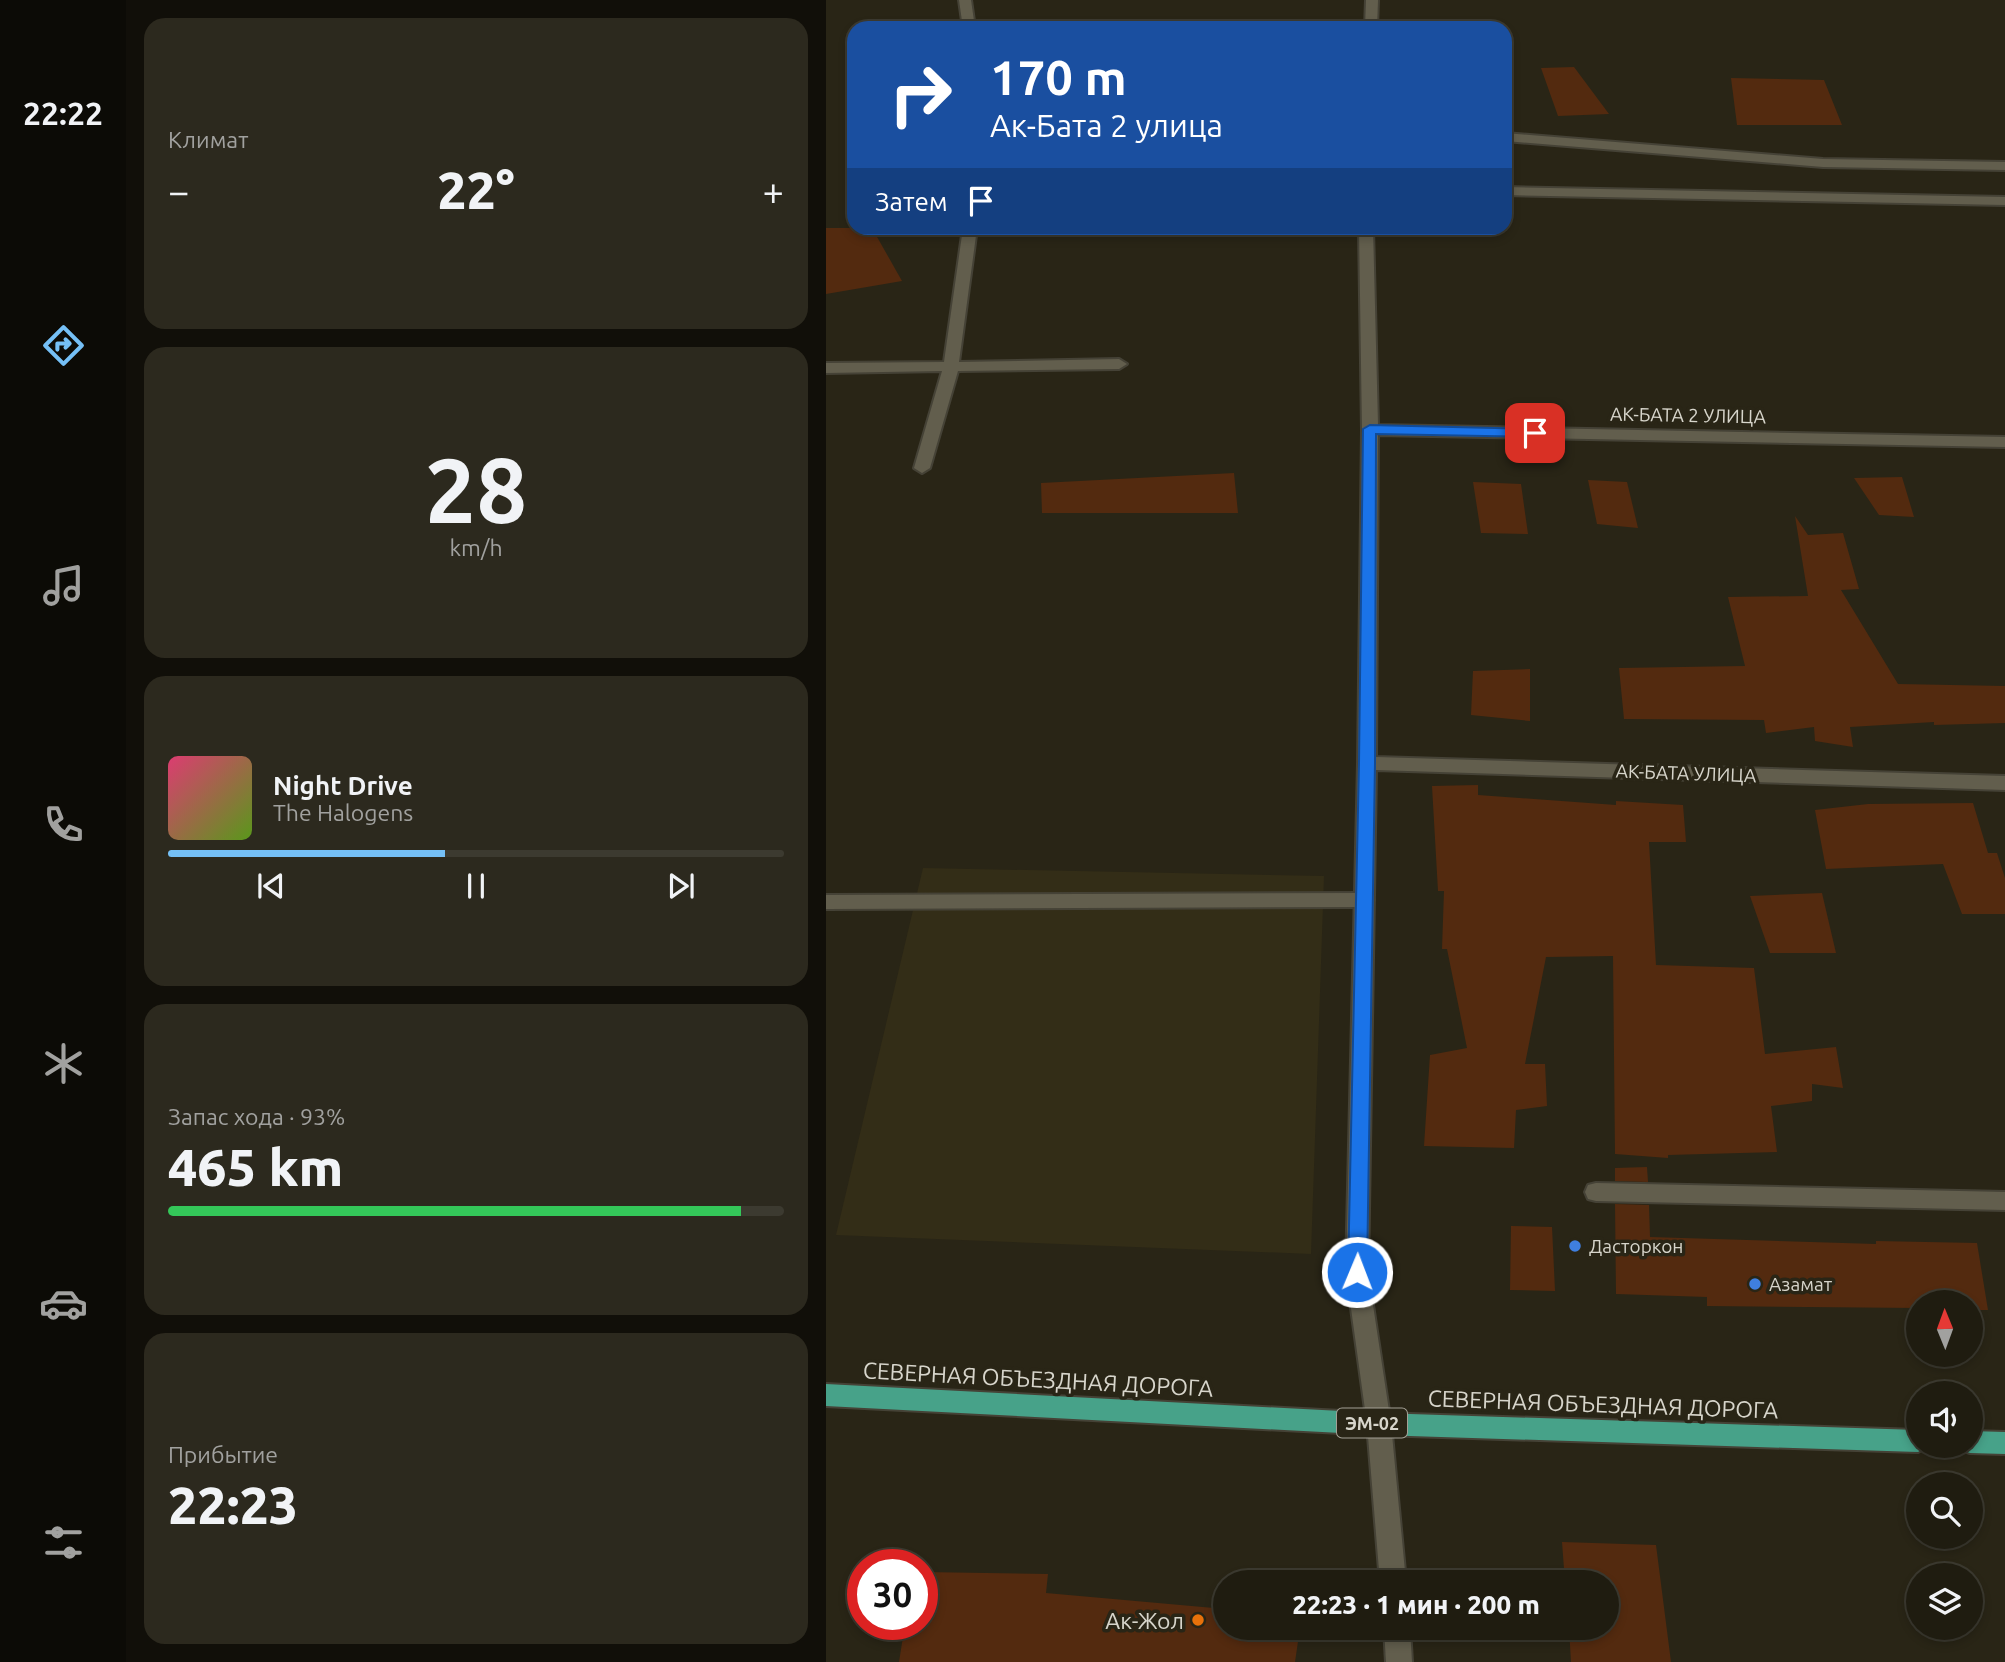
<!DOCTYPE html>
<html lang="ru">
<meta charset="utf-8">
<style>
body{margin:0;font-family:Ubuntu,sans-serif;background:#2c291e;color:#f1f3f6;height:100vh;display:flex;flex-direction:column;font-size:26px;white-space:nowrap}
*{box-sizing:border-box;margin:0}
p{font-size:23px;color:#a1a19f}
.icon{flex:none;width:38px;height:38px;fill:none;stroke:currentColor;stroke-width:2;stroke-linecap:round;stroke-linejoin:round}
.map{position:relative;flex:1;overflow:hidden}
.drawer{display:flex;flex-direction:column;gap:18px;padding:18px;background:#110f09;width:700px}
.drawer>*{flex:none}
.hud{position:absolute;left:21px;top:21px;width:665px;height:214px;border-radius:21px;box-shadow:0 4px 10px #0003,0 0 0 2px #3c3a30;background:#1a4fa0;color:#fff;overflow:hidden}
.needle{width:46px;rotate:359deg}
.buttons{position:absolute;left:1080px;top:1290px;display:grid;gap:14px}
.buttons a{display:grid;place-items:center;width:77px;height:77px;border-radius:50%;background:#1f1c10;box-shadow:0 4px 10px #0003,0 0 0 2px #3c3a30;font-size:35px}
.speed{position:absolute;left:21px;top:1549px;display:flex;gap:14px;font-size:35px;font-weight:700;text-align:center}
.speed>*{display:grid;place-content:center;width:91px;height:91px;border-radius:50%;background:#1f1c10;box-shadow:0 4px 10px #0003,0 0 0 2px #3c3a30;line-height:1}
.speed .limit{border:10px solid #d22;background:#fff;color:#111}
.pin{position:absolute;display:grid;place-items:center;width:60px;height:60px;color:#fff;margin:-30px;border-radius:14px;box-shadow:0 4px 10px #0006}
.me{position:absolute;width:77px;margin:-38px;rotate:1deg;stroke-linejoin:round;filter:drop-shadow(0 0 5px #0008)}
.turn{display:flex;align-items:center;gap:24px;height:147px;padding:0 28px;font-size:32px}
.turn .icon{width:91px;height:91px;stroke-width:2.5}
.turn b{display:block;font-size:49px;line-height:60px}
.then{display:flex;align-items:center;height:66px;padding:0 28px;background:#0003;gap:14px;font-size:26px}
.big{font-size:52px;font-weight:800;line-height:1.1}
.drawer .card{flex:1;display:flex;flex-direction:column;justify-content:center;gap:10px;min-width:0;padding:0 24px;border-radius:21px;background:#2c291e}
.drawer .dial{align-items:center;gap:0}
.dial b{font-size:91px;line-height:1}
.song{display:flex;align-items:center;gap:21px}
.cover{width:84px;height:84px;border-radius:10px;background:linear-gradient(135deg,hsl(340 70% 55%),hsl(90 70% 35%))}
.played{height:7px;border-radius:4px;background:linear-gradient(90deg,#75c0f6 45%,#3c3a30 45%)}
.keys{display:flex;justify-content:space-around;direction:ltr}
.heat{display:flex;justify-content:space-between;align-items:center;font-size:38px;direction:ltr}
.charge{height:10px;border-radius:5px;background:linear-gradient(90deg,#34c759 93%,#3c3a30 0)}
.trip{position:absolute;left:387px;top:1570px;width:406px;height:70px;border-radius:35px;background:#1f1c10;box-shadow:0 4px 10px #0003,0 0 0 2px #3c3a30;font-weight:800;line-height:70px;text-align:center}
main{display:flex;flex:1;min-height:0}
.tab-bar{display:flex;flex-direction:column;width:126px;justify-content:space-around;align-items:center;background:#0c0b06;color:#a1a19f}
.tab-bar .icon{width:49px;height:49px}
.tab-bar .on{color:#75c0f6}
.tab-bar b{font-size:32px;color:#f1f3f6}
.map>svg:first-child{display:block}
.built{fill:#332d17}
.building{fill:#532a0f}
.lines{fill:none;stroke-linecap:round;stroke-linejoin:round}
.service-casing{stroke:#454236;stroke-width:4}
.minor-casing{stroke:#454236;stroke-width:4}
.tertiary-casing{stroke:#454236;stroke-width:4}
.trunk-casing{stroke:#454236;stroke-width:4}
.service{fill:#625e4d;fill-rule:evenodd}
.minor{fill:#625e4d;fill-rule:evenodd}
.tertiary{fill:#625e4d;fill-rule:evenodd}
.trunk{fill:#47a289;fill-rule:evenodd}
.route{fill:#1a73e8;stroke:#114b97;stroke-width:2}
.shop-dot{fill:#3f7fe0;stroke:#292516;stroke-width:2.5}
.food-dot{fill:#e8710a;stroke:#292516;stroke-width:2.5}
.labels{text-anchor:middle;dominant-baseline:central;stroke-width:7;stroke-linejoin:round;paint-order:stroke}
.shield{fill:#292516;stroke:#a3a095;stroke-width:2}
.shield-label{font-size:18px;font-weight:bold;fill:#d7d5cb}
.street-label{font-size:19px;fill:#d7d5cb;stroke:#292516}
.poi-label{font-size:19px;fill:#d7d5cb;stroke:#292516;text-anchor:start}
.near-street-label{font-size:23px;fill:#d7d5cb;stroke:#292516}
.near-poi-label{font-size:23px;fill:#d7d5cb;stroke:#292516;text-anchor:end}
</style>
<main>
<nav class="tab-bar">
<b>22:22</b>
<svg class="icon on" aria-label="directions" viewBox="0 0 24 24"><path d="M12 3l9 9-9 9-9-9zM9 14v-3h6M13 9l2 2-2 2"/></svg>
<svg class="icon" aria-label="music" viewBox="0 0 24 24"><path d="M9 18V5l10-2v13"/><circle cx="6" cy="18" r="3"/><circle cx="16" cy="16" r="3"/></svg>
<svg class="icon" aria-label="phone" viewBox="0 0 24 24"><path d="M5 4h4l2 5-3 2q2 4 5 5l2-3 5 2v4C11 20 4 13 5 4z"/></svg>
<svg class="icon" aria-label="climate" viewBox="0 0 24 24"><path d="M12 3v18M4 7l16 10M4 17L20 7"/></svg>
<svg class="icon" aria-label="car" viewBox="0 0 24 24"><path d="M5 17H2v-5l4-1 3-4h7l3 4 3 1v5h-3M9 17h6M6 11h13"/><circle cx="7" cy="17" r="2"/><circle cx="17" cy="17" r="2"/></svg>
<svg class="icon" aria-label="filters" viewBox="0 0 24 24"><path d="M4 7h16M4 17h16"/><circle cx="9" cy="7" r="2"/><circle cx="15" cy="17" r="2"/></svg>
</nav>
<section class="drawer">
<div class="card"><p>Климат</p>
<div class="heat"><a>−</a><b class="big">22°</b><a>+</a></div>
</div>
<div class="card dial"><b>28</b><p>km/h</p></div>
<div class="card">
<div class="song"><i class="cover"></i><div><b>Night Drive</b><p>The Halogens</p></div></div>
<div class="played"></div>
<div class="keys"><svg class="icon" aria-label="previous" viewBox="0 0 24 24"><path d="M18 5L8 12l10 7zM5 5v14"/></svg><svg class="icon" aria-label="pause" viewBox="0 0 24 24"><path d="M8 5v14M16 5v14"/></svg><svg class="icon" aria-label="next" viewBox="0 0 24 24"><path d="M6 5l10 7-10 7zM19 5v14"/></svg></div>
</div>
<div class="card"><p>Запас хода · 93%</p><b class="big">465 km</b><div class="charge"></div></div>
<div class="card"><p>Прибытие</p><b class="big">22:23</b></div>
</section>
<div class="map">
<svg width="1179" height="1662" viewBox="0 0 1179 1662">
<rect width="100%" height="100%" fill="#292516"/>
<polygon class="built" points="97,868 498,876 485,1254 10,1235"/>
<g class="building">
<polygon points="748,67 783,114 732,116 715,68"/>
<polygon points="905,78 998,80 1016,125 911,125"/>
<polygon points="0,228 46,228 76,281 0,294"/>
<polygon points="408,473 412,513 216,513 215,483"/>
<polygon points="1076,477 1088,517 1053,515 1028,478"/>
<polygon points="762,480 801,482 812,528 771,524"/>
<polygon points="647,482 695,484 702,534 655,533"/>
<polygon points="969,516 982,535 1017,533 1033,589 1015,590 1072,684 1179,686 1179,723 1108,725 1108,722 1024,727 1027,747 989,741 988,727 940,733 938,720 798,719 793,668 919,666 902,597 982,596"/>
<polygon points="704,669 704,721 645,715 647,671"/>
<polygon points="652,785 652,795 790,805 790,801 857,805 860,842 823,842 830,965 928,968 939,1054 1010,1047 1017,1088 986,1084 986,1101 945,1106 951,1152 842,1155 842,1158 789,1154 787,956 720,957 699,1064 719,1064 721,1106 690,1110 688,1148 598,1146 604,1055 641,1048 621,949 616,949 618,891 612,891 606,786"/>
<polygon points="1147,803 1162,853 1171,853 1179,878 1179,914 1136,914 1117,864 1000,869 989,810 1042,804"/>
<polygon points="996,893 1010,953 944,953 924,896"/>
<polygon points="821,1167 822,1182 789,1181 789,1168"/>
<polygon points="789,1204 823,1205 824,1237 1050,1244 1050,1241 1151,1243 1162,1310 1144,1310 1144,1302 1092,1302 1092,1308 881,1306 881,1297 790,1294"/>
<polygon points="685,1226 726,1227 729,1291 684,1290"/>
<polygon points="736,1542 830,1545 845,1662 745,1662 743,1628 780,1628 780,1582 739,1582"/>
<polygon points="96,1572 222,1574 220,1593 399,1609 399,1628 474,1628 469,1662 73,1662 79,1624 96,1624"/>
</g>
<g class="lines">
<g class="service-casing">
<g id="service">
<polygon points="137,228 151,228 133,362 293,359 301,364 293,369 132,371 104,468 96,473 88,468 116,371 0,373 0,363 118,362"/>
<polygon points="538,893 545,895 548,900 545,905 538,907 0,909 0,895"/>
</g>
</g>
<g class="minor-casing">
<g id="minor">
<polygon points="133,0 145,0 149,28 137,28"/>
<polygon points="540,0 552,0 551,28 539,28"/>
<polygon points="679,133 997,159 1179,162 1179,170 997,167 679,141"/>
<polygon points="679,187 1179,197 1179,205 679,195"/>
<polygon points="533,228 547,228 552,425 1179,437 1179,447 552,435 550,757 1179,776 1179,790 550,770 542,1272 565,1424 561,1432 553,1435 545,1432 541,1424 520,1272 532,763 536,430"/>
<polygon points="770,1183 1179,1192 1179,1210 770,1201 762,1199 759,1192 762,1185"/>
</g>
</g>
<g class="tertiary-casing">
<g id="tertiary">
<polygon points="553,1413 561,1416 565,1424 580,1582 554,1582 541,1424 545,1416"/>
<polygon points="558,1628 584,1628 586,1662 560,1662"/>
</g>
</g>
<g class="trunk-casing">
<g id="trunk">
<polygon points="0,1384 553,1413 1092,1430 1092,1446 1102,1446 1092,1452 553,1435 0,1406"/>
<polygon points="1144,1431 1179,1432 1179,1454 1144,1453 1135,1450 1133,1446 1144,1446"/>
</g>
</g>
<use href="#service" class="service"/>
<use href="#minor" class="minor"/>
<use href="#tertiary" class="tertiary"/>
<use href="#trunk" class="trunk"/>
</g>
<polygon class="route" points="544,425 709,429 716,433 709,437 550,434 549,763 541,1272 538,1278 531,1280 524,1278 522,1272 533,763 537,429"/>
<g class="shop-dot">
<circle cx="749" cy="1246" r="7"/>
<circle cx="929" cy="1284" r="7"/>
</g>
<circle class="food-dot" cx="372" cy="1620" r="7"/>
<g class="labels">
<rect class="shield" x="511" y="1408.5" width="70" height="29" rx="5"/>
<g class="shield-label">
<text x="546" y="1423">ЭМ-02</text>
</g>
<g class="street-label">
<text transform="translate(862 415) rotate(1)">АК-БАТА 2 УЛИЦА</text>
<text transform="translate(860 773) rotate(2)">АК-БАТА УЛИЦА</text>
</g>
<g class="poi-label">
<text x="763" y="1246">Дасторкон</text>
<text x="943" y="1284">Азамат</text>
</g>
<g class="near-street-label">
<text transform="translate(212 1379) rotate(3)">СЕВЕРНАЯ ОБЪЕЗДНАЯ ДОРОГА</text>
<text transform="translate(777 1404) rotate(2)">СЕВЕРНАЯ ОБЪЕЗДНАЯ ДОРОГА</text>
</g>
<g class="near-poi-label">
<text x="358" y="1620">Ак-Жол</text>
</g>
</g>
</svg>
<div class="buttons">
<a><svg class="needle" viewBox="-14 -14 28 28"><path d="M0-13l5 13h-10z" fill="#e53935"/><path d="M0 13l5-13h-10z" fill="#a1a19f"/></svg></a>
<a><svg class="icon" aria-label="sound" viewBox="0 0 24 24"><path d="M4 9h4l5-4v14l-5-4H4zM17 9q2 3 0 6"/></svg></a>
<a><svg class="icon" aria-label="search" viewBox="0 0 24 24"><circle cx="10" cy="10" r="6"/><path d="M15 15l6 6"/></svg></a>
<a><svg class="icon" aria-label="layers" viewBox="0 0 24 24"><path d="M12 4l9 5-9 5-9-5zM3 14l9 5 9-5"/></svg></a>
</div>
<div class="speed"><div class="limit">30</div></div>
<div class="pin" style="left:709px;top:433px;background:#d93025"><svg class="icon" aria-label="arrive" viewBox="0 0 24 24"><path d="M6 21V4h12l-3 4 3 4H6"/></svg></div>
<svg class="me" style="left:531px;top:1272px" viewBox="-20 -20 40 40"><circle r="17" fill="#1a73e8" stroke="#fff" stroke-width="3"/><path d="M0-11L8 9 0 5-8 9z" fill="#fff"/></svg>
<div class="trip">22:23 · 1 мин · 200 m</div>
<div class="hud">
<div class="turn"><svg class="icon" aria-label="right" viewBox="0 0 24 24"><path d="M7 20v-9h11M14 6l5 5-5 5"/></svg><div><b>170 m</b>Ак-Бата 2 улица</div></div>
<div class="then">Затем<svg class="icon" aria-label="arrive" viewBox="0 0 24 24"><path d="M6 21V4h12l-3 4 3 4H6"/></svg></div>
</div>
</div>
</main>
